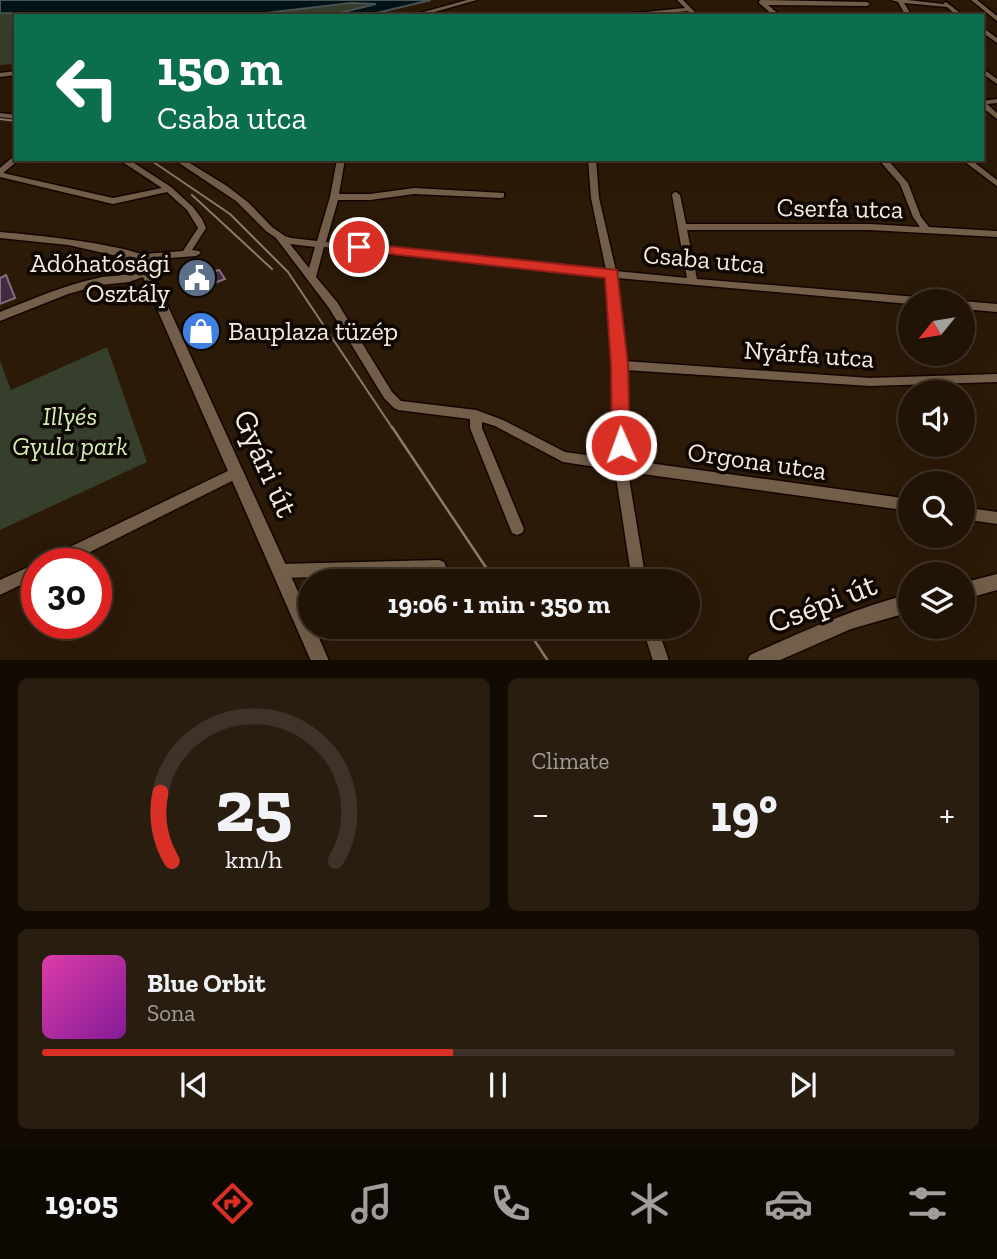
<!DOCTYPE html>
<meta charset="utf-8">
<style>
body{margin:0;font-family:"Zilla Slab",serif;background:#291d10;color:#f1f3f6;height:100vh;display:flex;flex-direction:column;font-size:26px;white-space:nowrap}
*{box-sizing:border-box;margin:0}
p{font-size:23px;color:#a29e9b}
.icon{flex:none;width:38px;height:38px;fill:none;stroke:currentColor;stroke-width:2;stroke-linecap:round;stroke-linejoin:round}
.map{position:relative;height:660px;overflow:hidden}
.details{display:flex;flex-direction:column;gap:18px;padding:18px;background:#120b03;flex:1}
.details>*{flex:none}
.guide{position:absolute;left:14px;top:14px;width:970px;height:147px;border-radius:0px;box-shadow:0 7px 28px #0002,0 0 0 2px #3e3328;background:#0b6e4f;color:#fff;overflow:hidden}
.needle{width:46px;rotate:240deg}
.buttons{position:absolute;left:898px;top:289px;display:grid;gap:14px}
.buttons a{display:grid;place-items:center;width:77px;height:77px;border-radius:50%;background:#211406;box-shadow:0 7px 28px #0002,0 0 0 2px #3e3328;font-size:35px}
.speed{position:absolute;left:21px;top:548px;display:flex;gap:14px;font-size:35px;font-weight:700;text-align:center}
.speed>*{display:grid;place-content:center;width:91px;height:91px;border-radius:50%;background:#211406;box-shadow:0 7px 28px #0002,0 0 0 2px #3e3328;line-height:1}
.speed .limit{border:10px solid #d22;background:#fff;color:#111}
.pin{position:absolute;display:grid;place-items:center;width:60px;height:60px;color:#fff;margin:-30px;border:4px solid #fff;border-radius:50%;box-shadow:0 2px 7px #0007}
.me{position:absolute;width:77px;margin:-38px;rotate:358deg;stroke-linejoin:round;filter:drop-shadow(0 0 5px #0008)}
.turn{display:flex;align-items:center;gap:24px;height:147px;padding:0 28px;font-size:32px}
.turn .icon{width:91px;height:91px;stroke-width:2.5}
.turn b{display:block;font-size:49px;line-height:60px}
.big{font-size:52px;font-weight:700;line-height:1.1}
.details .widget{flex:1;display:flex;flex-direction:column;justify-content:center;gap:10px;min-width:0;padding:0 24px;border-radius:10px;background:#291d10}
.details .dial{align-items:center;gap:0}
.dial svg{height:182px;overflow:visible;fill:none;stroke:#3e3328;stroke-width:7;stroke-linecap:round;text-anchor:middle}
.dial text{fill:#f1f3f6;stroke:none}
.song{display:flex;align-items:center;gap:21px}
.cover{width:84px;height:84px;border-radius:10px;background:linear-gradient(135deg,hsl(320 70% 55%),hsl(290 70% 35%))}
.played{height:7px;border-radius:4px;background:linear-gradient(90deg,#d93025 45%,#3e3328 45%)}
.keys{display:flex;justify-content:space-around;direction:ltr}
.heat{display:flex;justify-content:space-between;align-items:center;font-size:38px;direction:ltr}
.details .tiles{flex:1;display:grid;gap:18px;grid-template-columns:1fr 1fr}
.widget:last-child{grid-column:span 2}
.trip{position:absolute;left:298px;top:569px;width:402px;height:70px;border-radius:35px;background:#211406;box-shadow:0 7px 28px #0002,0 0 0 2px #3e3328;font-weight:700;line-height:70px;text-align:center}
.tab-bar{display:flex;height:112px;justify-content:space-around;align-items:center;background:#0d0802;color:#a29e9b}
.tab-bar .icon{width:49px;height:49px}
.tab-bar .active{color:#d93025}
.tab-bar b{font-size:32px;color:#f1f3f6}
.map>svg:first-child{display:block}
.green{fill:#353f2b}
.water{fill:#001417;stroke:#4a5453;stroke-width:2}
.building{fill:#3f2c3e;stroke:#856f84;stroke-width:2}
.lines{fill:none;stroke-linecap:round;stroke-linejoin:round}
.minor-casing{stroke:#130500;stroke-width:3}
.tertiary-casing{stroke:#130500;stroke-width:3}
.minor{fill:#725e49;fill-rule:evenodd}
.tertiary{fill:#725e49;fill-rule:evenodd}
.tram-far1{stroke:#8a7a6b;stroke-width:2}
.tram{stroke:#8a7a6b;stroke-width:2.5}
.route{fill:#d93025;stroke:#8d1f18;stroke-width:2}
.labels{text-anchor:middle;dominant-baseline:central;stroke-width:7;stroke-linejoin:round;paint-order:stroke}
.street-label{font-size:26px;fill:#f7ebdf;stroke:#0e0702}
.poi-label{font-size:26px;fill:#f7ebdf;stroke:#0e0702;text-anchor:end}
.park-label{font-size:26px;font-style:italic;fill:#d2eeb5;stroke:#0e0702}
.near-street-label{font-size:32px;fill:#f7ebdf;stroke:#0e0702}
</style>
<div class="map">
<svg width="997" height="661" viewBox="0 0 997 661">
<rect width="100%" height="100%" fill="#2c1a08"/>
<g class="green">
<polygon points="0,0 431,0 364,16 16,16 16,64 0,65"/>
<polygon points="107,347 147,462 0,530 0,361 11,390"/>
</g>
<polygon class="water" points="0,0 431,0 364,16 327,16 376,4 351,3 266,13 136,13 121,16 0,13"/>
<g class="building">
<polygon points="219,270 225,279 196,290 187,279"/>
<polygon points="6,275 15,298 0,304 0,278"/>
</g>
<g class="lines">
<g class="minor-casing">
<g id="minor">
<polygon points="467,0 477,0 420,16 409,16"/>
<polygon points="677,0 683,0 699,16 692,16 688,11 635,16 606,16 685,8"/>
<polygon points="761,0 867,2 870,4 867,6 768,5 781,16 774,16 759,3 759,1"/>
<polygon points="891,0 908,0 943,4 946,2 964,16 957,16 947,7 904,3 912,16 906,16 898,2"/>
<polygon points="971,0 977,0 997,16 997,21"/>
<polygon points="982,27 997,38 997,43 982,32"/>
<polygon points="982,68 997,79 997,84 982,73"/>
<polygon points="16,71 16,75 0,77 0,73"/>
<polygon points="997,99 997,103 987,104 997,113 997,119 982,107 982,101"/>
<polygon points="0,113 16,115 16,119 0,117"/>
<polygon points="13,157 16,157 16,159 20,159 3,173 113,198 162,188 118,159 128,159 171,187 193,207 202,219 206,228 192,250 199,251 201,253 196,256 144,260 139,257 144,254 183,251 198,228 187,210 167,192 113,204 0,177 0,168"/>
<path d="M173,159H183L227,186L249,203L272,227L285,236L291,238L317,241L330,197L337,159H345L339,194H370L414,188L504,193V197L501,198L414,194L370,200H338L326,242L606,270L591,198L588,159H596L599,198L616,271L687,278L672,195L673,193L676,192L680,195L686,224H870L920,227L913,217L900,184L878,159H887L908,183L921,217L929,227L997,231V237L870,230H687L697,279L917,297L922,301H910V304L617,278L624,361L870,378L997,374V382L870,386L625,370L627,460L910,499V511L628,472L646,581H632L615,470L563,462L495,426L482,422V428L524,529L522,533L517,535L512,533L470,428V419L398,410L394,408L384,398L329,308L276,238L266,231L236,201ZM290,244L315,247L309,268ZM324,247L607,277L613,365L615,459L565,452L503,420L476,410L401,401L392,392L337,302L316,277Z"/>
<polygon points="961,159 970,159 997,180 997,186"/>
<polygon points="962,301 997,304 997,312 962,309"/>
<polygon points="236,467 240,469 242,473 240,477 66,564 43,564 45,559"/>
<polygon points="962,507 997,512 997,524 962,519"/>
<polygon points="439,560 444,562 446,567 444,572 439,574 280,578 275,576 273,571 275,566 280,564"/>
<polygon points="37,563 37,577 0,595 0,580"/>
<polygon points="642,626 657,626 669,661 653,661"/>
</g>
</g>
<g class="tertiary-casing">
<g id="tertiary">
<path d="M0,232C27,234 139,245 154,261L151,269L310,618V626H314L329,661H311L143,277L129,282L100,285L68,294L0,321V312C33,299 64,285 98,278C113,274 135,279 142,262C127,253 121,267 109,273L103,269L117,256L68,245L0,238Z"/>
<polygon points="997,574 997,590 962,600 962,583"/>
<path d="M910,594V612L851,629L778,661H747L750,655C802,632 854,608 910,594Z"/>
</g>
</g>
<use href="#minor" class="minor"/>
<use href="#tertiary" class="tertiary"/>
<g class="tram-far1">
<polyline points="0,119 16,121"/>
<polyline points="149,159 230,214 288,272 393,429"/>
<polyline points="192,195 272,269"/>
</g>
<g class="tram">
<polyline points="392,427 495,581"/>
<polyline points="525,626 548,661"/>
</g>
</g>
<polygon class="route" points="359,243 617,270 628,365 630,445 628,451 621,453 615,451 612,445 611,365 605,278 354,250 354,244"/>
<defs>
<g id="civic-disc" transform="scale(2.0125)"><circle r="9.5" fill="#5c6f8a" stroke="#0e0702"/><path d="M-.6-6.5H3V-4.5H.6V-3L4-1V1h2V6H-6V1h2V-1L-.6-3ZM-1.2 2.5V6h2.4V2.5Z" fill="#fff"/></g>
<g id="shop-disc" transform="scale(2.0125)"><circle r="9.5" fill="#3f7fe0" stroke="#0e0702"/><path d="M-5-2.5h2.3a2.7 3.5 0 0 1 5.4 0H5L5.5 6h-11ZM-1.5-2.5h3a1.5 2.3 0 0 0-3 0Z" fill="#fff"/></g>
</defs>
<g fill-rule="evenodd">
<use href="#civic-disc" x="197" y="278"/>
<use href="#shop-disc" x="201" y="331"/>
</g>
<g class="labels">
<g class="street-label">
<text transform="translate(840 208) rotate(1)">Cserfa utca</text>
<text transform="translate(704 259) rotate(5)">Csaba utca</text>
<text transform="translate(809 354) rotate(4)">Nyárfa utca</text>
<text transform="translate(757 461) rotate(8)">Orgona utca</text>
</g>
<g class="poi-label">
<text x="170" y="263">Adóhatósági<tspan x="170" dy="30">Osztály</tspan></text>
<text x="228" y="331" text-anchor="start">Bauplaza tüzép</text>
</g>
<g class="park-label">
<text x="70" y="416">Illyés<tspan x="70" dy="30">Gyula park</tspan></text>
</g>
<g class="near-street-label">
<text transform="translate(266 463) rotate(66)">Gyári út</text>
<text transform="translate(822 603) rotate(-21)">Csépi út</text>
</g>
</g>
</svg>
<div class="buttons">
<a><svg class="needle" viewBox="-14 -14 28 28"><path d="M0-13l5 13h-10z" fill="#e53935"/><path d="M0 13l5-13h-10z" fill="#a29e9b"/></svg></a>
<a><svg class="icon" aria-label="sound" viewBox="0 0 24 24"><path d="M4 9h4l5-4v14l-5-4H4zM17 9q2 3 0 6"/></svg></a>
<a><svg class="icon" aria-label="search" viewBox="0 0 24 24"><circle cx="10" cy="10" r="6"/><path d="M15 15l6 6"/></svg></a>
<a><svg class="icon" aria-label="layers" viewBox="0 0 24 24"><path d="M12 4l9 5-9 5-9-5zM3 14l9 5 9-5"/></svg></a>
</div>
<div class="speed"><div class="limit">30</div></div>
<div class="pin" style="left:359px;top:247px;background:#d93025"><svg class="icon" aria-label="arrive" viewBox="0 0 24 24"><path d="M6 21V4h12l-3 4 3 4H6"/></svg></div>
<svg class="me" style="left:621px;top:445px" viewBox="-20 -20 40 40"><circle r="17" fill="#d93025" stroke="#fff" stroke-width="3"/><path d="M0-11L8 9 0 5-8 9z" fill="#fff"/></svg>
<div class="trip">19:06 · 1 min · 350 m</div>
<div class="guide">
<div class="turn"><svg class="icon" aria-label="left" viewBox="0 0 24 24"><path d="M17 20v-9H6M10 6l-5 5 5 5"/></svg><div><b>150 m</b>Csaba utca</div></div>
</div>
</div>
<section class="details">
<div class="tiles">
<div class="widget dial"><svg viewBox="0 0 100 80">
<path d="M14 69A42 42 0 1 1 86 69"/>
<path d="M14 69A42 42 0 0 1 9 39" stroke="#d93025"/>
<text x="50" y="56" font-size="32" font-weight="700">25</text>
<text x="50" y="72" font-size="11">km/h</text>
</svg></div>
<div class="widget"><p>Climate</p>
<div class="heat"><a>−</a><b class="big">19°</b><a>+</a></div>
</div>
<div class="widget">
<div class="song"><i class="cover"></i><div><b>Blue Orbit</b><p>Sona</p></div></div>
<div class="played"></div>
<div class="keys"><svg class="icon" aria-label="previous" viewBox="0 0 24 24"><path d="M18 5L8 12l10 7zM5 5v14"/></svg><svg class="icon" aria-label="pause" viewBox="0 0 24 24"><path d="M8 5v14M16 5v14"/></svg><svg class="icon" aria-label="next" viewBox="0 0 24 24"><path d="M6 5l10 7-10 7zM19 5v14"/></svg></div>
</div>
</div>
</section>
<nav class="tab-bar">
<b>19:05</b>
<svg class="icon active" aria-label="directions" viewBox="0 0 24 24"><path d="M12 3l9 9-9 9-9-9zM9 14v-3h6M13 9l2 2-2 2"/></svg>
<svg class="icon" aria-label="music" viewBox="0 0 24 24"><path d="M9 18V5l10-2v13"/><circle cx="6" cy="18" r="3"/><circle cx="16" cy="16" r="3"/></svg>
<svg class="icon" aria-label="phone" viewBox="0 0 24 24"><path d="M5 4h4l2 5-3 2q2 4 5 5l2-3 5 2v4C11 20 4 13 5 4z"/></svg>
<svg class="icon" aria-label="climate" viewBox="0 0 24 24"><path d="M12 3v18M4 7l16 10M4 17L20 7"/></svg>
<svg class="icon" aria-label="car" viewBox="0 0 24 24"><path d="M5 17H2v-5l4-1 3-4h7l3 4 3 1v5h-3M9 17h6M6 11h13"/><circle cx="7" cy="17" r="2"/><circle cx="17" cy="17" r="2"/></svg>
<svg class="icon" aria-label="filters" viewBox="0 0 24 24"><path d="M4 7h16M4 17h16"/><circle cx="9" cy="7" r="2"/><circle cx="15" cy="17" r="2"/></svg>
</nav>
